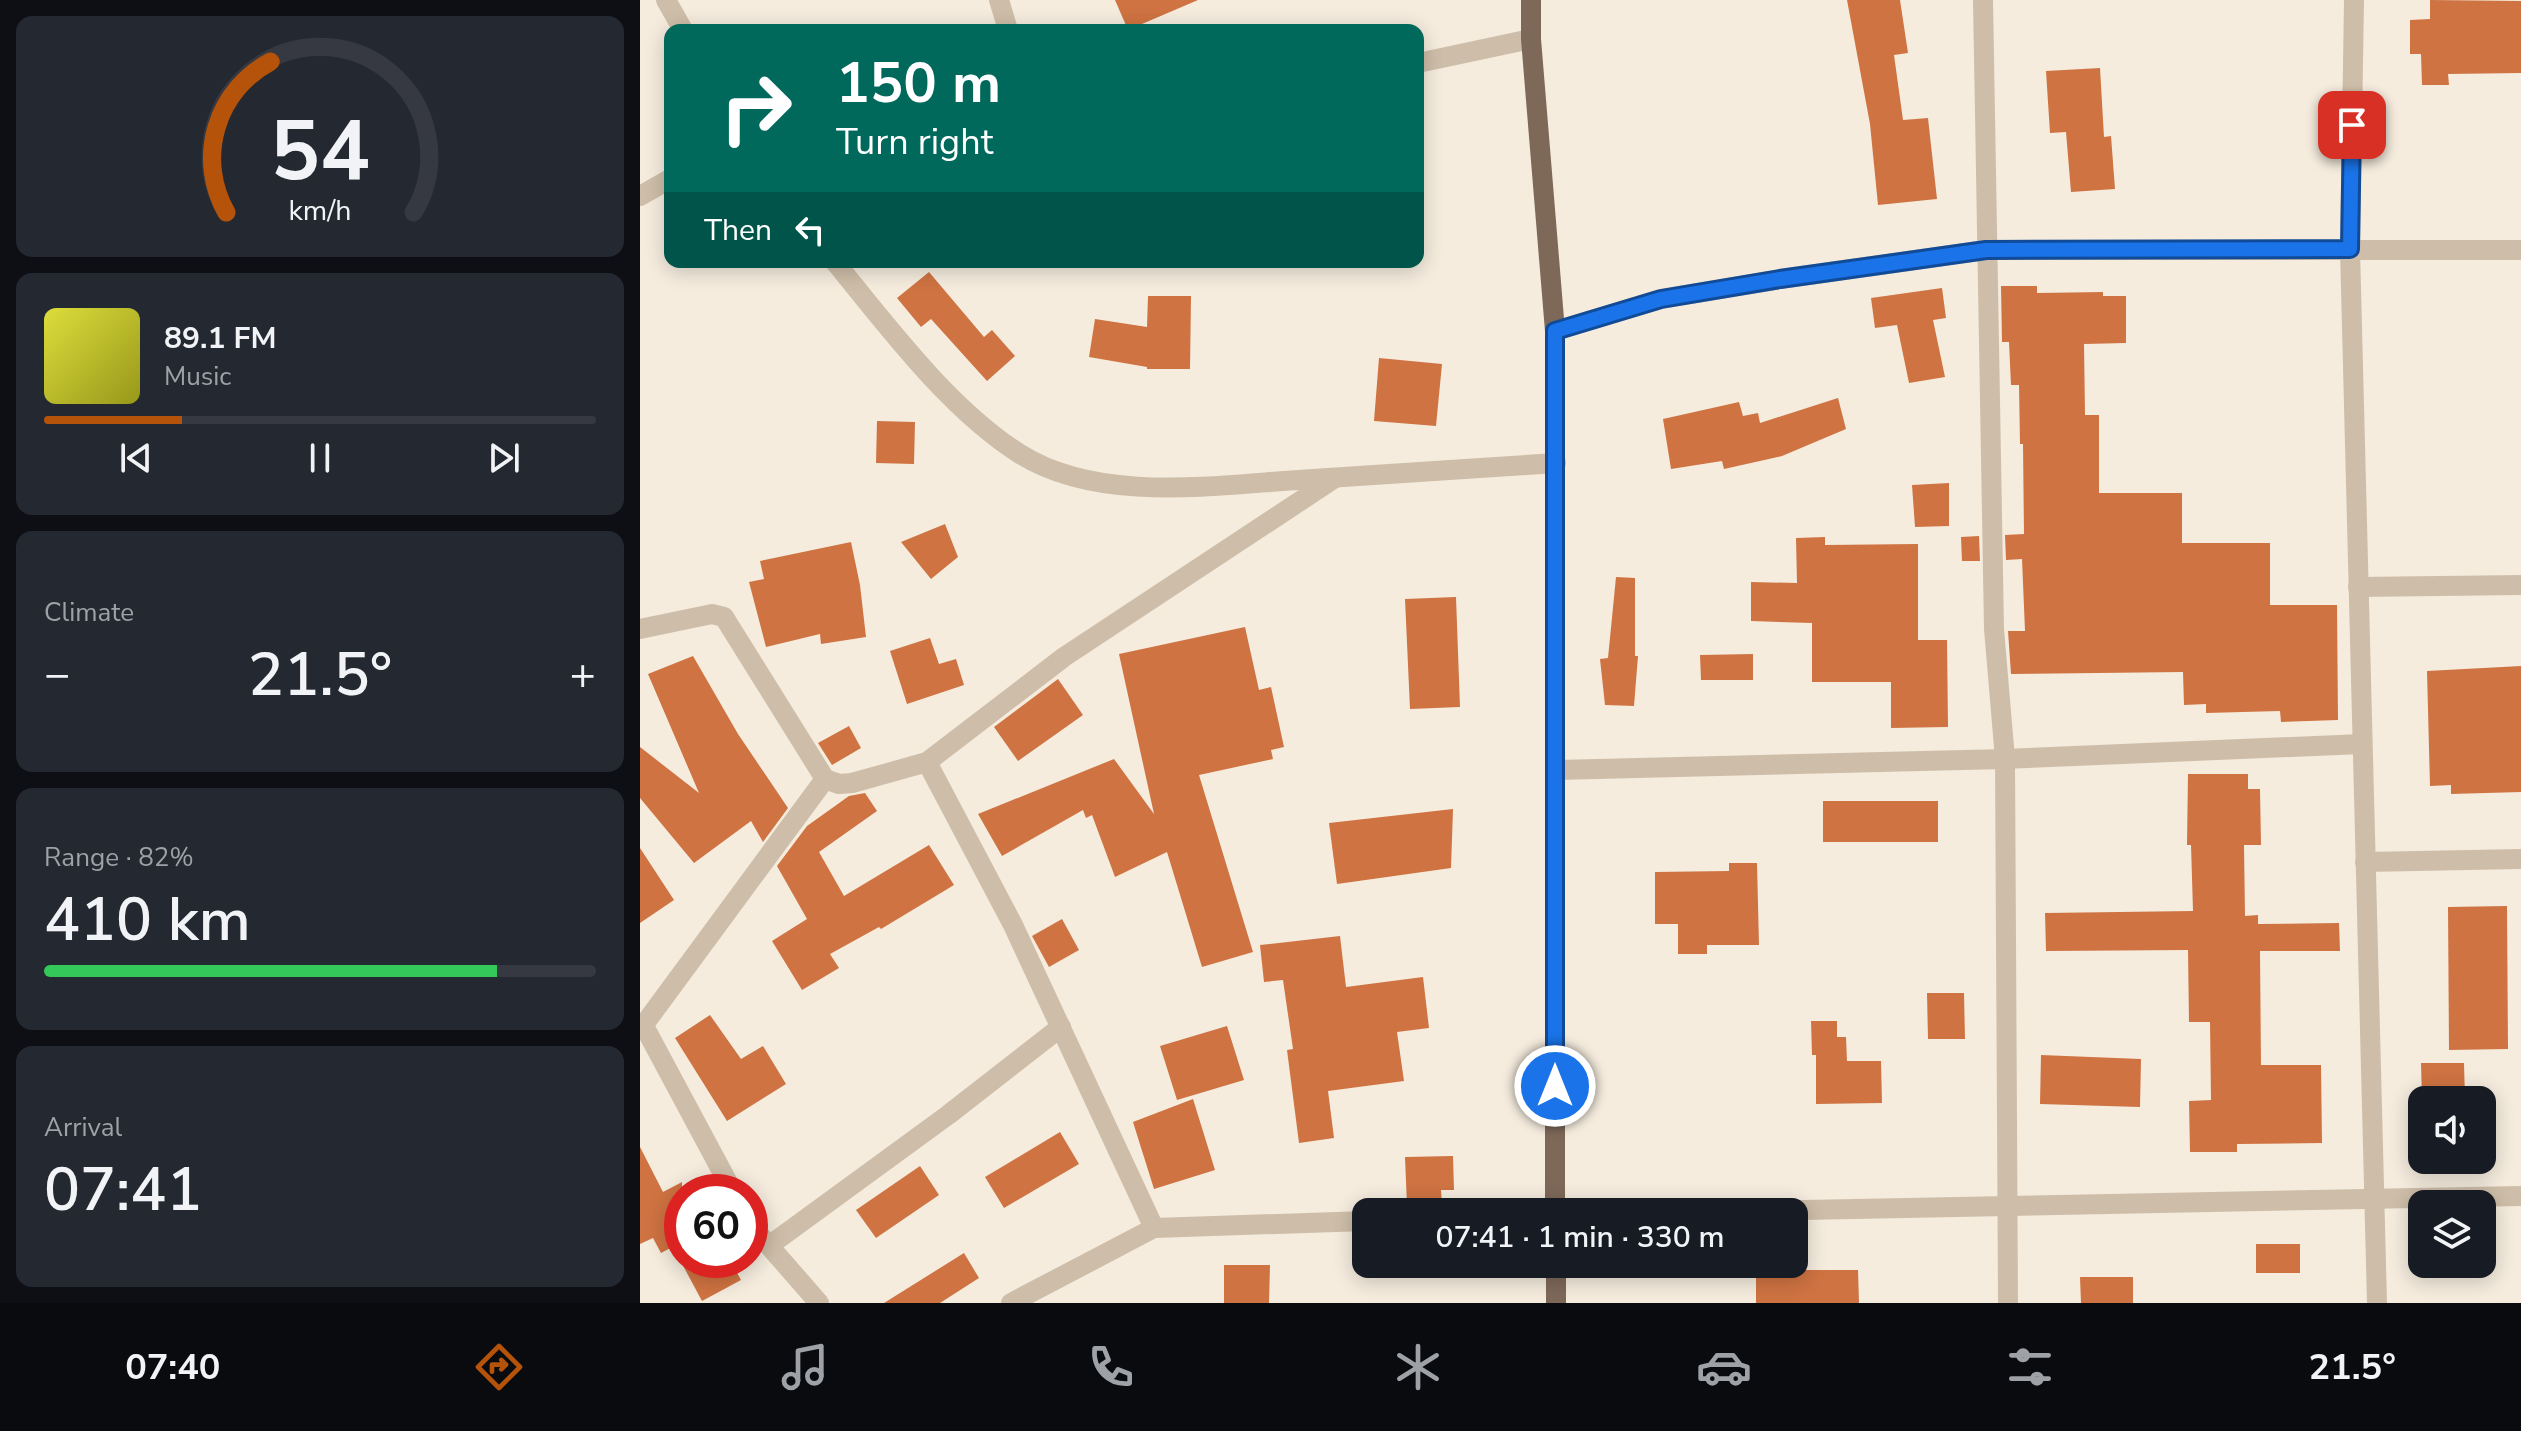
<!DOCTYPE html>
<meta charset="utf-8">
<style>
body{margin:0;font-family:"Nunito Sans",sans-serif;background:#242831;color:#f1f3f6;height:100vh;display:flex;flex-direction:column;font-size:30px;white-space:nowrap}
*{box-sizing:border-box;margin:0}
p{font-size:26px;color:#9ea1a6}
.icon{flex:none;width:44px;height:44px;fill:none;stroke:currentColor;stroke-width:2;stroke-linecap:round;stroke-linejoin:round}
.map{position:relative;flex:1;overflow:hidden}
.sheet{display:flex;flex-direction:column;gap:16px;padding:16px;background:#0d0f14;width:640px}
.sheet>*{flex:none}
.hud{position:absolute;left:24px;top:24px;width:760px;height:244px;border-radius:16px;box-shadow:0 4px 20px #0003;background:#00695c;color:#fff;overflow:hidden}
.tools{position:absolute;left:1768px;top:1086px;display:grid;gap:16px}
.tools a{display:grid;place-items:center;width:88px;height:88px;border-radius:16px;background:#171b24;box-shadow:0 4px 20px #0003;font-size:40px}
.speed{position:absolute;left:24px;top:1174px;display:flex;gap:16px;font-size:40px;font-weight:700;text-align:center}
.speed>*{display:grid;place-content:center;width:104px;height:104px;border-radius:50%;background:#171b24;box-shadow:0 4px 20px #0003;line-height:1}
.speed .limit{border:12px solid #d22;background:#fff;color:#111}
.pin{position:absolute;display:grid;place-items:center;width:68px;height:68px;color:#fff;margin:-34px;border-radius:16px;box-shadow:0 4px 12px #0006}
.me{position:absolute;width:88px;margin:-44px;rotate:0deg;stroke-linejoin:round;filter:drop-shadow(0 0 6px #0008)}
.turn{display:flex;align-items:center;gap:28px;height:168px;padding:0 40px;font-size:36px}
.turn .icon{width:104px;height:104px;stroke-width:2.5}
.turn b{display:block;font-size:56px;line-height:68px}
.then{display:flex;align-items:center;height:76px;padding:0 40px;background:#0003;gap:16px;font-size:30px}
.big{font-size:60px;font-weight:600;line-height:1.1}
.sheet .card{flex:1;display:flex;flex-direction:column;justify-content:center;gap:12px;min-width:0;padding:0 28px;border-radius:16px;background:#242831}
.sheet .dial{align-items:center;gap:0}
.dial svg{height:208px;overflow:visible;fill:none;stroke:#363941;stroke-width:7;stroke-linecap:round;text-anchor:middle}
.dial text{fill:#f1f3f6;stroke:none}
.song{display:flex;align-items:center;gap:24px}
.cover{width:96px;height:96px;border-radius:12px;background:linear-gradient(135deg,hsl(60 70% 55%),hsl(60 70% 35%))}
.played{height:8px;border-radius:4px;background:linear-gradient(90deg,#b45309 25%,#363941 25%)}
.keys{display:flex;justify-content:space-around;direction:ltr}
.heat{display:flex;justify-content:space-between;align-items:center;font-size:44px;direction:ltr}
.charge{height:12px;border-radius:6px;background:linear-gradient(90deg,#34c759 82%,#363941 0)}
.trip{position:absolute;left:712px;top:1198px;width:456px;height:80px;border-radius:16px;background:#171b24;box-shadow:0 4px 20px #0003;font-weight:600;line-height:80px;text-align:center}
.dock{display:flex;height:128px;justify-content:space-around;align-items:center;background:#090b0e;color:#9ea1a6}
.dock .icon{width:56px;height:56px}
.dock .current{color:#b45309}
.dock b{font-size:36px;color:#f1f3f6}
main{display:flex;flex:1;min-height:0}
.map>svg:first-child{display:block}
.building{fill:#cf7342}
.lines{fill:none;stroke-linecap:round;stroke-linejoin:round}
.minor{stroke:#cebea9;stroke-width:20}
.major{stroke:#7e6959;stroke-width:20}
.route-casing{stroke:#114b97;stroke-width:20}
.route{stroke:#1a73e8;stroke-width:14}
</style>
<main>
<section class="sheet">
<div class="card dial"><svg viewBox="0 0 100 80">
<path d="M14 69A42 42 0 1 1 86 69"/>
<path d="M14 69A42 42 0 0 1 31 11" stroke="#b45309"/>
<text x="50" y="56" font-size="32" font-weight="700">54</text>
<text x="50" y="72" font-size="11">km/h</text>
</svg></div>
<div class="card">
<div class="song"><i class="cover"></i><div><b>89.1 FM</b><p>Music</p></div></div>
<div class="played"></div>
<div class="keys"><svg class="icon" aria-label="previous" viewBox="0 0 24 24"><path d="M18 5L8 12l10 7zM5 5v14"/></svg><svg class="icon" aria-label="pause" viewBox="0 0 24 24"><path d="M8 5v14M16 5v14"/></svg><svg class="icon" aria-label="next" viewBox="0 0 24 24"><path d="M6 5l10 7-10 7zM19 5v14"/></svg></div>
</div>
<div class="card"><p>Climate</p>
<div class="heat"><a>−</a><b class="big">21.5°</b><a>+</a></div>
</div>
<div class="card"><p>Range · 82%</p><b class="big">410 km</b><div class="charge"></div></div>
<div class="card"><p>Arrival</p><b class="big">07:41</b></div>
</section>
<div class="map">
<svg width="1881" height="1303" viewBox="0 0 1881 1303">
<rect width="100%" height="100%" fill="#f5ecde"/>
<g class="building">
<polygon points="475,0 558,0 488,30"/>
<polygon points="1207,0 1260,0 1268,53 1254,55 1263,120 1288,118 1297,199 1238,205 1230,124"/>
<polygon points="1790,0 1881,1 1881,73 1808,74 1809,85 1782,85 1781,54 1770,54 1770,20 1790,19"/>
<polygon points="1460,68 1464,137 1471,136 1475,189 1431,192 1426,132 1410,133 1406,71"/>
<polygon points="289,272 344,337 352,330 375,356 347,381 291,319 281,327 257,298"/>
<polygon points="1361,286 1397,286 1397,293 1463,292 1463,296 1486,296 1486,343 1444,344 1445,415 1459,415 1459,493 1542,493 1542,543 1630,543 1630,605 1697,605 1698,720 1641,722 1640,711 1566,713 1566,704 1544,705 1543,672 1371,674 1368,631 1385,631 1382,559 1366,560 1365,535 1384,534 1383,444 1380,444 1379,385 1371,385 1369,342 1362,342"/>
<polygon points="1302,288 1306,318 1293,320 1305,377 1269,383 1257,325 1235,328 1231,298"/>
<polygon points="508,296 551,296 550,369 507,369 507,367 449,357 455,319 507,327"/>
<polygon points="739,358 802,364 796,426 734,421"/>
<polygon points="1198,398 1206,429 1142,456 1084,469 1082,461 1031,469 1023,419 1099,402 1103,416 1118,413 1120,423"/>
<polygon points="237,421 275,422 274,464 236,463"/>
<polygon points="1309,483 1309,526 1275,527 1272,485"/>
<polygon points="305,524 318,557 291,579 261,542"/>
<polygon points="1339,536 1340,561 1322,561 1321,537"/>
<polygon points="1185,537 1185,545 1278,544 1278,640 1307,640 1308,727 1251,728 1251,682 1172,682 1172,623 1111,621 1111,582 1157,583 1156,538"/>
<polygon points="211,542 220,585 226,637 181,644 180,634 126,647 109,582 124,579 120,561"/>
<polygon points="976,577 995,578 995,656 998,656 994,706 965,705 960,659 968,658"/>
<polygon points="816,597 820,707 770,709 765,599"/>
<polygon points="605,627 619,690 631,687 644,747 631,750 633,759 559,775 613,952 562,967 527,852 475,877 452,815 446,818 443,810 362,856 338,814 474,759 514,814 479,654"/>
<polygon points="290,638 299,664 316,659 324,685 267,704 250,651"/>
<polygon points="1113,654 1113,680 1061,680 1060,655"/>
<polygon points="53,656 98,734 148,808 123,842 111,821 54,863 0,798 0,747 59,793 8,674"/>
<polygon points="1881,666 1881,792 1811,794 1811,785 1790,786 1787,671"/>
<polygon points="418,679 443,715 378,761 354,727"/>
<polygon points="209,726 221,748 192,765 178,743"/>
<polygon points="1548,774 1608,774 1608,789 1620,789 1621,845 1604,845 1605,916 1618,915 1618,924 1699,923 1700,951 1620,951 1621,1065 1681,1065 1682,1143 1597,1144 1597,1152 1550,1152 1549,1101 1571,1100 1570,1022 1549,1022 1548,950 1406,951 1405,913 1553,911 1551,845 1547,845"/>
<polygon points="225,793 237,811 179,852 204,896 289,845 314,885 241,929 239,927 190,954 199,968 162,990 132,941 167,919 137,866 167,826 209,796"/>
<rect x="1183" y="801" width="115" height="41"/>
<polygon points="813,809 811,868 697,884 689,823"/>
<polygon points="0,848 34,900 0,923"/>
<polygon points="1089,863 1117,863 1119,945 1067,945 1067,954 1038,954 1038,924 1015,924 1015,872 1089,871"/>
<polygon points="1867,906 1868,1049 1809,1050 1808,907"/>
<polygon points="422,919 439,950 409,967 392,936"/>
<polygon points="700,936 706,987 783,977 789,1028 757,1032 764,1081 688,1091 694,1138 659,1143 647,1050 653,1049 643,980 624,982 620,945"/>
<polygon points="1287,993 1324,993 1325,1039 1288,1039"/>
<polygon points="70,1015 101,1059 123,1046 146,1084 87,1121 35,1038"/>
<polygon points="1171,1021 1197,1021 1197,1037 1206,1037 1207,1061 1241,1061 1242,1103 1176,1104 1176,1055 1172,1055"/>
<polygon points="587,1026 604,1080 537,1100 520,1046"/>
<polygon points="1401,1055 1501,1059 1500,1107 1400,1104"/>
<polygon points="1781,1063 1824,1063 1825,1100 1782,1100"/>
<polygon points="553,1099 575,1170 514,1189 493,1122"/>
<polygon points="420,1132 439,1164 364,1208 345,1177"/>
<polygon points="0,1147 23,1192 42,1182 42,1242 21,1253 13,1238 0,1244"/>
<polygon points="813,1156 814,1190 801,1190 802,1205 767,1206 765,1157"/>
<polygon points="280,1166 299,1195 236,1238 216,1210"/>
<rect x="1616" y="1244" width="44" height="29"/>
<polygon points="324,1253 339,1278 300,1303 244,1303"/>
<polygon points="40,1260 90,1260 101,1280 62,1301"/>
<polygon points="584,1265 630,1265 629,1303 584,1303"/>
<polygon points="1116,1270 1218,1270 1219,1303 1116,1303"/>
<polygon points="1440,1277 1493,1277 1493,1303 1441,1303"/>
</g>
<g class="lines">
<g class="minor">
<polyline points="26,0 43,30"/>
<polyline points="359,0 368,30"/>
<polyline points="1343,0 1354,629 1365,759 1368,1303"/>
<polyline points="1714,0 1710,249 1737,1303"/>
<polyline points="778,63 891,39"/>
<polyline points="0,196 30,179"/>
<path d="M195,262C248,327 309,409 380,454C461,505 582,484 673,479C754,474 835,468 916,463"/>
<polyline points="915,331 1021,299 1140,279 1346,250 1881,250"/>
<polyline points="1718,587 1881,585"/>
<polyline points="0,629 72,614 84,617 185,779"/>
<polyline points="287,762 373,925 514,1228"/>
<polyline points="916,770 1365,759 1722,744"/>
<polyline points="1725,862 1881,859"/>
<polyline points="4,1026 93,1192"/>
<polyline points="0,1030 185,779 199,784 212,783 287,762 424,657 695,478"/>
<polyline points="1065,1212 1881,1196"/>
<polyline points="110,1224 179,1303"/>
<polyline points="130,1245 308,1115 421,1027"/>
<polyline points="371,1303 514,1228 726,1221"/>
</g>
<g class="major">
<polyline points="891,0 891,39 915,331 915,1212"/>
<polyline points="916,1264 916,1303"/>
</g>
</g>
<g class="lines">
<g class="route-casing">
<polyline id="route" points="915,1086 915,331 1021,299 1140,279 1346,250 1710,249 1712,125"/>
</g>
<use href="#route" class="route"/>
</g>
</svg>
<div class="tools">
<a><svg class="icon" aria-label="sound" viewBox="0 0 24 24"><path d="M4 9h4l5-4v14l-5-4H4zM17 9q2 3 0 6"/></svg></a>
<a><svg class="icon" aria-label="layers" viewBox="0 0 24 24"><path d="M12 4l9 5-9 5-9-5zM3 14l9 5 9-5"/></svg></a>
</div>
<div class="speed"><div class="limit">60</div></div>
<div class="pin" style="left:1712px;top:125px;background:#d93025"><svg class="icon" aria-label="arrive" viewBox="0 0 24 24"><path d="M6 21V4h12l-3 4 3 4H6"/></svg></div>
<svg class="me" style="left:915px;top:1086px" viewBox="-20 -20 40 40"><circle r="17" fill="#1a73e8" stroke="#fff" stroke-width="3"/><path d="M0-11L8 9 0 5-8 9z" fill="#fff"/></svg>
<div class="trip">07:41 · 1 min · 330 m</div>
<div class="hud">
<div class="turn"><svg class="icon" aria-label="right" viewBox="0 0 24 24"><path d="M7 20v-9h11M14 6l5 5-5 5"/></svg><div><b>150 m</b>Turn right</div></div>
<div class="then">Then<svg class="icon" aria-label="left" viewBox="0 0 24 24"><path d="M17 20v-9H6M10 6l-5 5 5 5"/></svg></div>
</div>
</div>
</main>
<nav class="dock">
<b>07:40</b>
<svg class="icon current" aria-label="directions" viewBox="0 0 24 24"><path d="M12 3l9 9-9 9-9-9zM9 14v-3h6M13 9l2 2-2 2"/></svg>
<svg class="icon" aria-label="music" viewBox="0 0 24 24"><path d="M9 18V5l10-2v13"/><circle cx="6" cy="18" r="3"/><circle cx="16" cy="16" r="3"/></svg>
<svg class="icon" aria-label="phone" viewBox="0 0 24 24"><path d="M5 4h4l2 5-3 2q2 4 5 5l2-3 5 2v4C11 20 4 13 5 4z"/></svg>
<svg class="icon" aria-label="climate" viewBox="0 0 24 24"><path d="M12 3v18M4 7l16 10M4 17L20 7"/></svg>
<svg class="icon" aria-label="car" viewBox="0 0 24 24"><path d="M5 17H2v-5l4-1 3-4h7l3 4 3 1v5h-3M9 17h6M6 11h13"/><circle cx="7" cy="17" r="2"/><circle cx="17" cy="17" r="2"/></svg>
<svg class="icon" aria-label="filters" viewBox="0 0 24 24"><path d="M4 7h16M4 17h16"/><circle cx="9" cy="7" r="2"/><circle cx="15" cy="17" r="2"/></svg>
<b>21.5°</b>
</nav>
